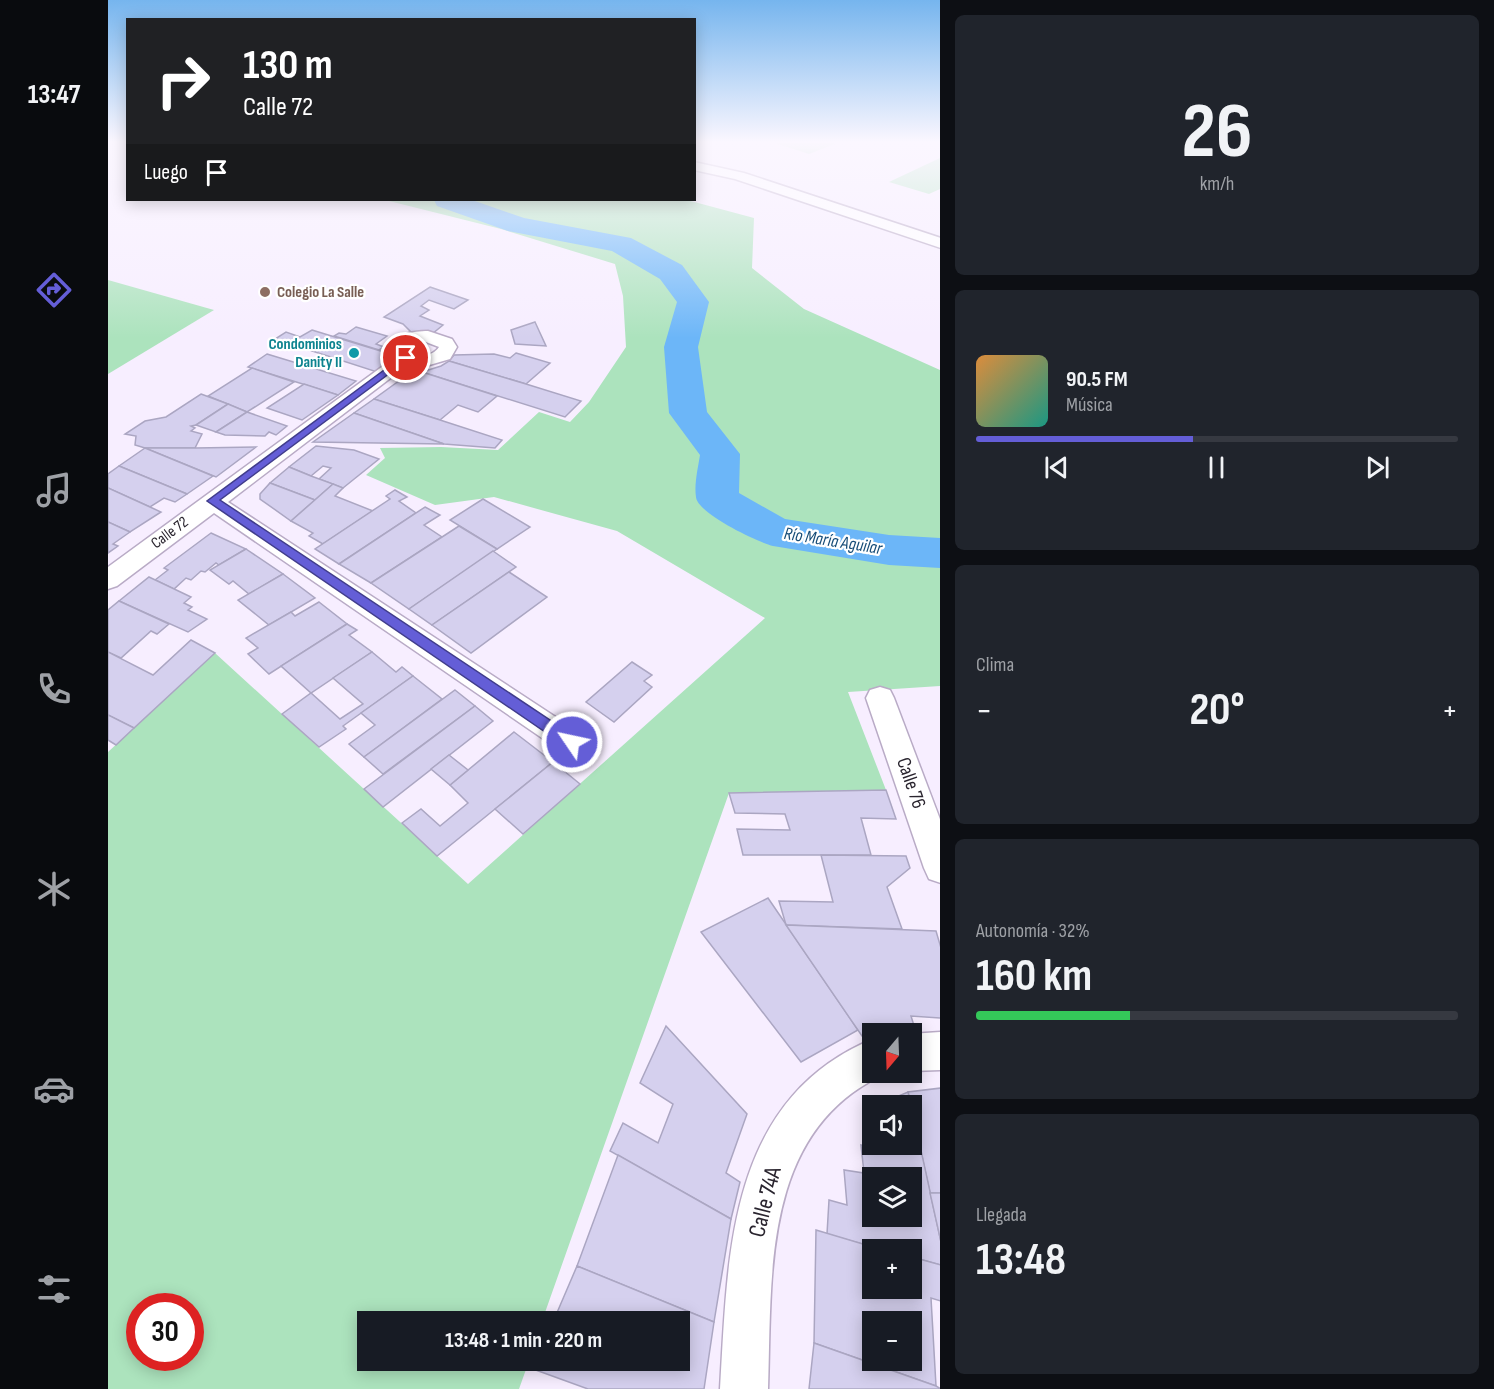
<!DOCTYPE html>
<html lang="es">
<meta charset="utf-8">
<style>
body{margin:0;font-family:"Sofia Sans Condensed",sans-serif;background:#20242c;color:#f1f3f6;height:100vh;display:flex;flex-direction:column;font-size:22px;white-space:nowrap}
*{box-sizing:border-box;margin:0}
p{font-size:20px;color:#9ea1a6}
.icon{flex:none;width:33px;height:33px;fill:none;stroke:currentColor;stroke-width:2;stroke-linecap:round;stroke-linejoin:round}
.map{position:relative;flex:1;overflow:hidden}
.side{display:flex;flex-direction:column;gap:15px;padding:15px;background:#0d0f14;width:554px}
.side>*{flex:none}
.hud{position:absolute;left:18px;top:18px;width:570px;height:183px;border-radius:0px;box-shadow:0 3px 15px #0003;background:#202124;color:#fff;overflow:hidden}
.needle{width:39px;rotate:199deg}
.buttons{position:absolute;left:754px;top:1023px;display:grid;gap:12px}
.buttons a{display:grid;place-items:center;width:60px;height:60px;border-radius:0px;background:#171b24;box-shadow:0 3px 15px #0003;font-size:30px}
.speed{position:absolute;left:18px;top:1293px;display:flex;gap:12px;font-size:30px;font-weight:700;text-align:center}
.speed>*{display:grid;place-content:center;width:78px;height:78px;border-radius:50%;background:#171b24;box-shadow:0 3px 15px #0003;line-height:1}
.speed .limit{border:9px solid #d22;background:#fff;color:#111}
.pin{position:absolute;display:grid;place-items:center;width:51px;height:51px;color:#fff;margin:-26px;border:3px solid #fff;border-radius:50%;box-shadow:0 2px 6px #0007}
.me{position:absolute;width:66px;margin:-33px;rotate:304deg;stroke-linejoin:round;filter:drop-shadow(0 0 4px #0008)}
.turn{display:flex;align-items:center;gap:21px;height:126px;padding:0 18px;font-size:27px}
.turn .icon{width:78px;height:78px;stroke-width:2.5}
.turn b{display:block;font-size:42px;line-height:51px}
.then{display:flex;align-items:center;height:57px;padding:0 18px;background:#0003;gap:12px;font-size:22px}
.big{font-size:45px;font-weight:700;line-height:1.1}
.side .tile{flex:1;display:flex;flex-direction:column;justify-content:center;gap:9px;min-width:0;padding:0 21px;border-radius:9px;background:#20242c}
.side .dial{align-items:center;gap:0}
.dial b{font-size:78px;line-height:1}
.song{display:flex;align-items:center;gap:18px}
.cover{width:72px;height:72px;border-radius:9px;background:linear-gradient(135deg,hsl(30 70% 55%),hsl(170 70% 35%))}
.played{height:6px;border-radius:3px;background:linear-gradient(90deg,#645ed7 45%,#363941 45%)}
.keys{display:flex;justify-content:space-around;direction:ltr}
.heat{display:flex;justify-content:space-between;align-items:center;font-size:33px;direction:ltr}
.charge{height:9px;border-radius:4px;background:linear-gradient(90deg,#34c759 32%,#363941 0)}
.trip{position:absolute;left:249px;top:1311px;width:333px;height:60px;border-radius:0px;background:#171b24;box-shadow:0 3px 15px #0003;font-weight:700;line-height:60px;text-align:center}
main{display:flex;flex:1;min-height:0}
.tabs{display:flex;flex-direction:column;width:108px;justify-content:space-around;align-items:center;background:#090b0e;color:#9ea1a6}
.tabs .icon{width:42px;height:42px}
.tabs .on{color:#645ed7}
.tabs b{font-size:27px;color:#f1f3f6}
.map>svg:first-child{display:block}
.green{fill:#ace3bd;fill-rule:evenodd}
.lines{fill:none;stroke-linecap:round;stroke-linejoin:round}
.river{fill:#6cb6f8;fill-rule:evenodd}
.building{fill:#d5d0ee;stroke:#aba6c2;stroke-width:1.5;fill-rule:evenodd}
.street-casing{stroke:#b9abc6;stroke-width:3}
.street{fill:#fff;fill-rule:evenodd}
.route{fill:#645ed7;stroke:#413d8c;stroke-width:1.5}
.education-dot{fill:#8d6e63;stroke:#fff;stroke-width:2}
.culture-dot{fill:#0f9aa8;stroke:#fff;stroke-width:2}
.labels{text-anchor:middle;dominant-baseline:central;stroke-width:4.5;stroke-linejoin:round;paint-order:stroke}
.far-education-label{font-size:16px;font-weight:bold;fill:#785e54;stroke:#fff;text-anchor:start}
.far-culture-label{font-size:16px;font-weight:bold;fill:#0d838f;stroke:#fff;text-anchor:end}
.far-street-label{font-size:16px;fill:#2a252f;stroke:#fff}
.far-water-label{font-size:18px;font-style:italic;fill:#164c77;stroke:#fff}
.street-label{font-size:20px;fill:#2a252f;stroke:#fff}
.near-street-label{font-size:24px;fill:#2a252f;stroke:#fff}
</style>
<main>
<nav class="tabs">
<b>13:47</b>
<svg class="icon on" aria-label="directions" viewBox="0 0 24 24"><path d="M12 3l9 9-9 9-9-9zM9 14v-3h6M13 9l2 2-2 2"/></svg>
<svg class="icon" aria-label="music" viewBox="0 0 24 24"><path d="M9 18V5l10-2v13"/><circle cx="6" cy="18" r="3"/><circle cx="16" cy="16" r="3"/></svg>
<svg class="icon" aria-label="phone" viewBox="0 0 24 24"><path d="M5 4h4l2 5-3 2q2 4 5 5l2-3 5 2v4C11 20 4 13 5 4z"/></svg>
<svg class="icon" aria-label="climate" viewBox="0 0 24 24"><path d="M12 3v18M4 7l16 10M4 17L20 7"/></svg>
<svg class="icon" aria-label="car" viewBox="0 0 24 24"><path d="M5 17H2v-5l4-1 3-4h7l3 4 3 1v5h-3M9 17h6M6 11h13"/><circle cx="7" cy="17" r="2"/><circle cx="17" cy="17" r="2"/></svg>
<svg class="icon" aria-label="filters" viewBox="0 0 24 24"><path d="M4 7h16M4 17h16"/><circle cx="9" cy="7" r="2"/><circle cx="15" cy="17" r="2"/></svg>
</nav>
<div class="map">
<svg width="833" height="1389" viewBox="0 0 833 1389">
<rect width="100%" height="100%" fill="#f7eeff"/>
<g class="green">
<polygon points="667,143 729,143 701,154"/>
<polygon points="832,158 832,189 821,194 781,182"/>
<path d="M277,200H579L646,218L644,268L696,309L832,370V686L740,692L778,790L621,793L434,1321L260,1322V1360L421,1361L411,1389H0V752L107,653L360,884L657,618L509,531L386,497L327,505L258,475L277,458L272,448L333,447L390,450L431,412L462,422L481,402L518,347L515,296L507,264L393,229ZM32,1306H82V1358H32Z"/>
<polygon points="0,280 106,310 0,374"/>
</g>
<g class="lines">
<path class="river" d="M326,200H364L416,218L523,238L574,265L601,302L590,347L599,412L632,454L631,493L677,519L781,535L833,538V568L781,565L665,546C649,542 589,513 588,497C586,484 590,468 592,455L561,413L556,347L569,302L552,279L504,251L400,231L329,206Z"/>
</g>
<g class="building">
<polygon points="322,287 360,300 346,309 321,300 313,306 321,310 312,316 335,325 324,334 305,334 295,324 276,317"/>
<polygon points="427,322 438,346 407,344 403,330"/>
<polygon points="248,327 279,336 268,344 276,347 271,350 226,336 231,333 238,334"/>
<polygon points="204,330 289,356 269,372 167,339 178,332 192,337"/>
<polygon points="408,353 442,363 418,384 341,361 346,355 386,354 402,358"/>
<polygon points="159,354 248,381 230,395 140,367"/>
<polygon points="341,361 418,384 473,401 457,417 314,372 333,366"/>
<polygon points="144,368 186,382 139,412 100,396"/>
<polygon points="306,370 314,372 389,396 370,412 350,405 332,420 266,399"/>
<polygon points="196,384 230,395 194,420 159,408"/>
<polygon points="93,394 120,404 88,425 83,426 87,428 83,431 94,434 87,448 37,448 27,445 28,436 17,434 37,421 58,417"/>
<polygon points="266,399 332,420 394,440 387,448 336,444 246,413"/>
<polygon points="120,404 139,412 108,432 88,425"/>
<polygon points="139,412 179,426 168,435 161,432 157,436 117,435 108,432"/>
<polygon points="246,413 336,444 205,442"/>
<polygon points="208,446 246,450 271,459 235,488 211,479 223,468 215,466 203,476 181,467"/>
<polygon points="148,447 108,477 37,448 87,448"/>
<polygon points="37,448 105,476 79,494 11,466"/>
<polygon points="11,466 79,494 67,502 56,498 42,507 0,488 0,474"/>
<polygon points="181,467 203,476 225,484 207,500 162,483"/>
<polygon points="162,483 207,500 183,521 152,499 152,494"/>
<polygon points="225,484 235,488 227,496 265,511 215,544 201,536 205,533 183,521"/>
<polygon points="0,488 42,507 53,512 22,532 0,522"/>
<polygon points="287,490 299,497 291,501 308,513 231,564 207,549 282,499 278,496"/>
<polygon points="375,499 422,527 389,549 342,520"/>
<polygon points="317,507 332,515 316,525 334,537 263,583 231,564"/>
<polygon points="0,522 22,532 5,544 10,546 0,553"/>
<polygon points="351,526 389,549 301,609 263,583"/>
<polygon points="103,533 138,549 111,565 108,563 97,572 93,571 83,580 78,578 66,589 47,580 60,570 56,568"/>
<polygon points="138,549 175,574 141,594 125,581 121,584 102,570"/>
<polygon points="385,551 408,567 324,625 301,609"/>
<polygon points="401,572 439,597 363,653 324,625"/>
<polygon points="175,574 207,598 161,625 130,600"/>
<polygon points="41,577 83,597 76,603 84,607 80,610 99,619 80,632 11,601"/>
<polygon points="11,601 61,624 49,634 43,631 13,658 0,652 0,610"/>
<polygon points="211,602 239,624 161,674 140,654 150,648 138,638 183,612 187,616"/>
<polygon points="239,624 249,630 241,635 264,652 203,693 173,666"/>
<polygon points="83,640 107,653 26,728 0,715 0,652 45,675"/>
<polygon points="264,652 288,672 294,667 305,676 235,726 238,729 211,747 174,714 203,693 232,719 255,704 225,678"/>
<polygon points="524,662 544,675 536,681 544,687 506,722 478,702"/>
<polygon points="305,676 334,699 256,757 241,744 267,725 253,713"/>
<polygon points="347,690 367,706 275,774 256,757"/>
<polygon points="367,706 385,721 275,807 256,789"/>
<polygon points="0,715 26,728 8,745 0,740"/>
<polygon points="406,732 445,762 329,856 294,823 313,809 332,826 360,803 342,785"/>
<polygon points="341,755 360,770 342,785 323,769"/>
<polygon points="445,762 472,784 415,834 387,809"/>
<polygon points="778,790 788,819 753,818 763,855 635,855 629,829 682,830 677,814 627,813 621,793"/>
<polygon points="713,855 798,856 802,868 779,887 794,929 678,925 671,901 725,902"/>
<polygon points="660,898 750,1030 693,1062 593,932"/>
<polygon points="678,925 828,931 833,948 833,1018 803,1016 808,1032 754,1036"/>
<polygon points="558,1026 639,1114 618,1173 632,1182 623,1219 502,1151 515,1123 550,1143 565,1104 532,1083"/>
<polygon points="833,1088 833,1193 822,1193 800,1092"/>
<polygon points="800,1092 803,1106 774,1106 774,1103"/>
<path d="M804,1109L833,1242V1265L804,1257V1250H775L719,1234L721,1200L739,1205L736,1170L756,1173L753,1145L778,1151V1144H804ZM765,1178H804V1216H765Z"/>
<polygon points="510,1155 623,1219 606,1322 469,1266"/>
<polygon points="822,1193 833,1193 833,1242"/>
<path d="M708,1230L775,1250H765V1288H804V1257L833,1265V1301L823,1298L828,1386L706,1343ZM765,1322H804V1360H765Z"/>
<polygon points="469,1266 606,1322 596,1389 480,1389 425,1369 429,1360 572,1360 572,1322 445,1322"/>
<polygon points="706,1343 828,1386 833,1389 701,1389"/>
</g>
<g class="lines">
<g class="street-casing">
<g id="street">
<polygon points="586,162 636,173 833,238 833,248 627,179 586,170"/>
<path d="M320,331L344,339L349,347L342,359L318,366L301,364L120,502L475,735L479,743L475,751L464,755L453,751L106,513L9,586L0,589V567L286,358L281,351C283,334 306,331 320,331ZM310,342H318L331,347C324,358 309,356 299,350Z"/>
<polygon points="772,687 782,690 786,698 833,822 833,883 821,879 816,868 758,698 762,690"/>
<polygon points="833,1032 833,1070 804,1071 804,1034 802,1034"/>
<path d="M765,1039V1072L779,1073C653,1129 664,1274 660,1389H612C620,1255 619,1100 765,1039Z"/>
</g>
</g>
<use href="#street" class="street"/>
</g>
<linearGradient id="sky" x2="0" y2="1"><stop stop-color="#76b5ee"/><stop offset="0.42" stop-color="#fbf7ff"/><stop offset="1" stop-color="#fbf7ff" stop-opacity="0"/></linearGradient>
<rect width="833" height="338" fill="url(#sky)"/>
<polygon class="route" points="295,356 302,358 112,500 469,738 471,742 469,747 459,747 99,501"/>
<circle class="education-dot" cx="157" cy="292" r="6"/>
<circle class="culture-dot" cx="246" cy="353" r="6"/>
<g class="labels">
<g class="far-education-label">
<text x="169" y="292">Colegio La Salle</text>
</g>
<g class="far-culture-label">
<text x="234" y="344">Condominios<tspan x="234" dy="18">Danity II</tspan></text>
</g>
<g class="far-street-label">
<text transform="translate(62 533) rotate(-37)">Calle 72</text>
</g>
<g class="far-water-label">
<text transform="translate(725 541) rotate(9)">Río María Aguilar</text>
</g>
<g class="street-label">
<text transform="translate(803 783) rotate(71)">Calle 76</text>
</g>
<g class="near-street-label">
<text transform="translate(657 1202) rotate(-76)">Calle 74A</text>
</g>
</g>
</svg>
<div class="buttons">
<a><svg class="needle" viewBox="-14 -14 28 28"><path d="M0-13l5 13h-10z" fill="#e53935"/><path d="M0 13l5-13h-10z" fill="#9ea1a6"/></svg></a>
<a><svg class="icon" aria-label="sound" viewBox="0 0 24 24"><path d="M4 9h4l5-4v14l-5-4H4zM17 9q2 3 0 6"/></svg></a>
<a><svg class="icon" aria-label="layers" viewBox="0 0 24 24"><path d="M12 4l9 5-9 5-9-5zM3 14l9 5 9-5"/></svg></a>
<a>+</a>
<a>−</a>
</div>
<div class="speed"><div class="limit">30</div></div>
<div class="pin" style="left:298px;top:358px;background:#d93025"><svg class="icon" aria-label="arrive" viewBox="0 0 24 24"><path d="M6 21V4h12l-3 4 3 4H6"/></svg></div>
<svg class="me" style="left:464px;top:742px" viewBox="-20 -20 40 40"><circle r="17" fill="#645ed7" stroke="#fff" stroke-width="3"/><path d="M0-11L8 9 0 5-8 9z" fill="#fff"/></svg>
<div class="trip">13:48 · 1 min · 220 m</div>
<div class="hud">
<div class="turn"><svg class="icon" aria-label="right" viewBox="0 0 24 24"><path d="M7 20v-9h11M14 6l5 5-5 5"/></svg><div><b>130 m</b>Calle 72</div></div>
<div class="then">Luego<svg class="icon" aria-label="arrive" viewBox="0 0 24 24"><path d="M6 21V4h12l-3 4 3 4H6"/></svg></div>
</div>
</div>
<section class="side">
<div class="tile dial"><b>26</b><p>km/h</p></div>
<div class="tile">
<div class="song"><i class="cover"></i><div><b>90.5 FM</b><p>Música</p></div></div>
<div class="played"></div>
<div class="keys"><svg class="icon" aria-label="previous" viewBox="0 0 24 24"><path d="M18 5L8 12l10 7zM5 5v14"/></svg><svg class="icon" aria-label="pause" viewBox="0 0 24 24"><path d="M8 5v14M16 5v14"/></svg><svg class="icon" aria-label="next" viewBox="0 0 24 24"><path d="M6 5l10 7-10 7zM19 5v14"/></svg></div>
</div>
<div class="tile"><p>Clima</p>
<div class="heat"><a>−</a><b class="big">20°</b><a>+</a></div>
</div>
<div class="tile"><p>Autonomía · 32%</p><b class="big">160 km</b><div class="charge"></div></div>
<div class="tile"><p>Llegada</p><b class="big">13:48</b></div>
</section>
</main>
